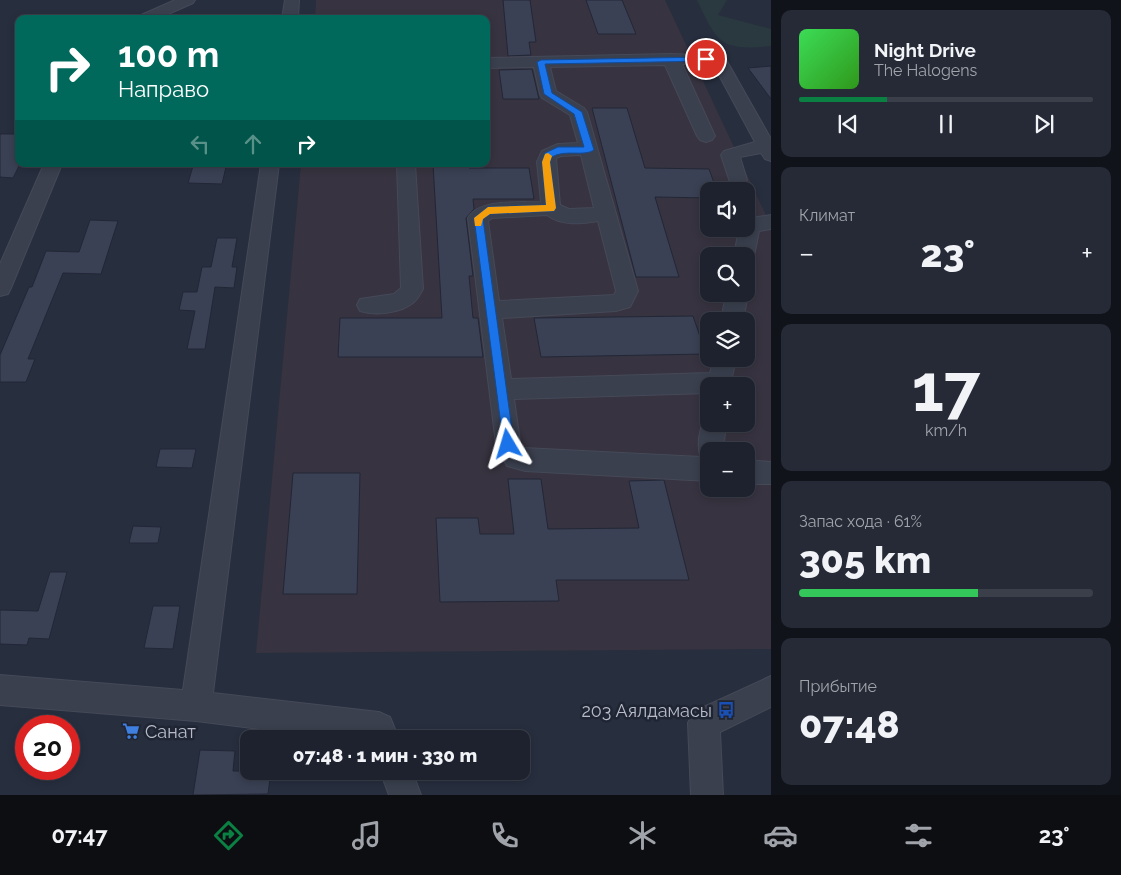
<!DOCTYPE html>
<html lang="ru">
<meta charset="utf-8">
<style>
body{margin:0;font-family:Raleway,sans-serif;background:#252a36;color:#f1f3f6;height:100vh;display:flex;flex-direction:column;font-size:19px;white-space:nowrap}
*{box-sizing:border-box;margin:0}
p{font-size:16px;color:#a0a4aa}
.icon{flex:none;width:28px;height:28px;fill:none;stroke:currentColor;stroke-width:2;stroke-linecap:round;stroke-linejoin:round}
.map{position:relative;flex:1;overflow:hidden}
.side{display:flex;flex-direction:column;gap:10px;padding:10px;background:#101319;width:350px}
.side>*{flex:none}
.hud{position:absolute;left:15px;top:15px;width:475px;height:152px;border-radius:10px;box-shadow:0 2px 8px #0003,0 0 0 1px #3b3f4a;background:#00695c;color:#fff;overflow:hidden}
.fabs{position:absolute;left:700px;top:182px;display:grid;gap:10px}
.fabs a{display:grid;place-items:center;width:55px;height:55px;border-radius:10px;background:#1d222e;box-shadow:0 2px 8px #0003,0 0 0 1px #3b3f4a;font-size:25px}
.speed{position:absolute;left:15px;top:715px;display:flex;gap:10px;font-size:25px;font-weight:700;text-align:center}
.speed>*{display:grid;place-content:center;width:65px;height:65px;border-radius:50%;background:#1d222e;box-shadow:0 2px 8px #0003,0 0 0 1px #3b3f4a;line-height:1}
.speed .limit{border:8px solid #d22;background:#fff;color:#111}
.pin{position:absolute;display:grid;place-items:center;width:42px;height:42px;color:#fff;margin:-21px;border:2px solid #fff;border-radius:50%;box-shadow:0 1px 5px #0007}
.me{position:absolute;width:55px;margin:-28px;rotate:353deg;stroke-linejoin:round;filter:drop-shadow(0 0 4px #0008)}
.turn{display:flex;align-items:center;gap:18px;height:105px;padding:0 20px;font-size:22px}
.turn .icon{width:65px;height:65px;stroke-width:2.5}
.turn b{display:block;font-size:35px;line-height:42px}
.lanes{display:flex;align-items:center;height:48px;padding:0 20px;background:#0003;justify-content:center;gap:25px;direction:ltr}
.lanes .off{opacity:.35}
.big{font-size:38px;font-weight:800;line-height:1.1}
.side .widget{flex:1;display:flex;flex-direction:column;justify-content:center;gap:8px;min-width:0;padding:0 18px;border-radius:10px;background:#252a36}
.side .dial{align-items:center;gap:0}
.dial b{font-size:65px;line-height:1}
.song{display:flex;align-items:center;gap:15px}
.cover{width:60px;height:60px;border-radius:8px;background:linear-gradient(135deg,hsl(130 70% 55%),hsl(110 70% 35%))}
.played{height:5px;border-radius:2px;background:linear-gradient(90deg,#0b8043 30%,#3b3f4a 30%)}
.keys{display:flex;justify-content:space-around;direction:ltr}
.heat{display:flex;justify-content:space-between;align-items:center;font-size:28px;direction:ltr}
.charge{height:8px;border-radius:4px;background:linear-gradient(90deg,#34c759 61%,#3b3f4a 0)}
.trip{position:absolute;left:240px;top:730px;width:290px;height:50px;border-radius:10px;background:#1d222e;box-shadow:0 2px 8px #0003,0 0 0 1px #3b3f4a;font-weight:800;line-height:50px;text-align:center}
.tab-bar{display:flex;height:80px;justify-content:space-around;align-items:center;background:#0c0e12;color:#a0a4aa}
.tab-bar .icon{width:35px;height:35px}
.tab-bar .active{color:#0b8043}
.tab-bar b{font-size:22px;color:#f1f3f6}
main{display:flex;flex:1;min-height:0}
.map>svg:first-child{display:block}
.medical{fill:#373340;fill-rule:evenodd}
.green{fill:#29393f}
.building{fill:#3a4154;stroke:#222736}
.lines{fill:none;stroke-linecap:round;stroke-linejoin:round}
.minor-casing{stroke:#454958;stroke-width:2}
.minor{fill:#3b404f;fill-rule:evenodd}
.route{fill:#1a73e8;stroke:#114b97}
.slow{fill:#f59e0b}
.labels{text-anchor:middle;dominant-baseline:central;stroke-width:5;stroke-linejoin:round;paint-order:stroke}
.near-poi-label{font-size:18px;fill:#b8bcc9;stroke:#202534;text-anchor:end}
</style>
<main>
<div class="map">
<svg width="771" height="795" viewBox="0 0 771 795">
<rect width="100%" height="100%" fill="#272e3e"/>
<path class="medical" d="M316,0H665L771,226V649L256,653L301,164H486V19H315ZM709,191H746V229H709ZM709,256H746V294H709ZM709,321H746V359H709ZM709,386H746V424H709ZM709,451H746V489H709Z"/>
<path class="green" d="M697,0H727L718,15L771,29V46C720,51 718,44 697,0Z"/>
<g class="building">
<polygon points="503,0 530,0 536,42 529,42 531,55 508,56"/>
<polygon points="586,0 622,0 636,34 598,34"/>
<polygon points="771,66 771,99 748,68"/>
<polygon points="532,69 539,99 503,99 499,70"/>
<polygon points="592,108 627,108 645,168 709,169 717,191 709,191 709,198 655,197 679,277 636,277"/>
<polygon points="0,134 19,134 19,166 13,178 0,177"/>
<polygon points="433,164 468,164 469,168 529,168 534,199 473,199 474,209 466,218 473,276 469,276 473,318 478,318 483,357 338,357 340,318 442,318"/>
<polygon points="193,166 226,167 222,184 188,183"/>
<polygon points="90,220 118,221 101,274 63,273 28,359 35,359 26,382 0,382 0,355 29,287 32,287 46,251 79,252"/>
<polygon points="217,238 237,238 232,267 237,267 234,288 215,287 205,349 187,349 195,311 179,310 183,292 197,292 202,267 211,267"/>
<polygon points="693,316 706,354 541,357 534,318"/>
<polygon points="160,449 196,449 192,468 156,467"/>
<polygon points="293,473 360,473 357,594 283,594"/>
<polygon points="508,479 541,479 548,529 639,528 629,481 664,480 689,580 556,580 559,601 440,602 436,518 478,518 480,534 514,534"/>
<polygon points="133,526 161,527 158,543 129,543"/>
<polygon points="50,572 67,572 49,639 29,638 27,645 0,644 0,610 38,611"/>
<polygon points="153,606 180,606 173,649 144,648"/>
<polygon points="200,750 235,751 233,771 271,771 268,794 193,795"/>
</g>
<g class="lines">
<g class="minor-casing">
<g id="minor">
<polygon points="175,0 195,0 193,3 157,19 137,19 139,16"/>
<polygon points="285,0 299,0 298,19 282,19"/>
<path d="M671,54L724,56L771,139V161L765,159L761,153L740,157L747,180L745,185L738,186L731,185L721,155L724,151L755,142L713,64H682L715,136L712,140L706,142L700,140L697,136L665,65L550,67L556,91L584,108L587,112L638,291L630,307L616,311L502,318L511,379L710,373L714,359H736L730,386H709V393L514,399L520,442L524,448L701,457C696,446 700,427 705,416L709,415V424H726L723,451H709V481L525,471L507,466L496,444L468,218C480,198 520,203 541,202L537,162L542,151L558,144L578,143L570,115L542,98L540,94L534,67L486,68V58ZM581,155L594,208L569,209L560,205L556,158L561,156ZM547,215C561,226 581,224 598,221L616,291L614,295L499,301L488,221L492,218Z"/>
<polygon points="44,164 62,164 11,288 8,294 0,296 0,264"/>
<polygon points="261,164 279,164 213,693 379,712 390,717 399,739 339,739 196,721 0,705 0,675 183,690"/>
<path d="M397,164H415L423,289C420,294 418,299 414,302C402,313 375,316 360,311L357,305L360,299L394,294L401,288Z"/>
<polygon points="771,215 771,229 759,231 754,256 751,261 746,263 746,256 734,256 739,229 746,229 746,219"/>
<polygon points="746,291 748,294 743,321 721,321 726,294 746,294"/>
<polygon points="746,460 771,462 771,484 746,484"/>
<polygon points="771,676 771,707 720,732 723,795 691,795 688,723 693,712"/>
<polygon points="380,771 412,771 421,795 389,795"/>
</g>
</g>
<use href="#minor" class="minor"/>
</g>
<path class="route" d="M706,57L710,59L708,61L545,64L552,93L582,112L594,150C584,157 565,149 552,157L550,162L556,208L554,211L490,214L483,219L514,444L512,448L508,449L504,448L474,218L488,207L546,205L542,162L545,153L558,147H584L574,114L544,94L537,62L541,60Z"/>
<polygon class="slow" points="548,153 552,156 550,162 556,208 554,211 490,214 483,219 481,226 475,226 474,218 488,207 546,205 542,162 545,154"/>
<defs>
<g id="bus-bare" transform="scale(1.35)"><path d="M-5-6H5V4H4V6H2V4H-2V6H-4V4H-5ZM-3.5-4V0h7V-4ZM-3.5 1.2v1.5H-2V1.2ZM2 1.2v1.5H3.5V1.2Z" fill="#1a4fb4" stroke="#202534" stroke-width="2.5" paint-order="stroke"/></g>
<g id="supermarket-bare" transform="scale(1.35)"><path d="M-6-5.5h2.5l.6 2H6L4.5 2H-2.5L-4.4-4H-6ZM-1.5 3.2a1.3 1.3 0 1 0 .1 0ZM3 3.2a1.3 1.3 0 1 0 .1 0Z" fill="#3f7fe0" stroke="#202534" stroke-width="2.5" paint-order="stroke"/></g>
</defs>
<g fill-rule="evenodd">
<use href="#bus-bare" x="726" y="710"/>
<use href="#supermarket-bare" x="131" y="731"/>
</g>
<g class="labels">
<g class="near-poi-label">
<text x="712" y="710">203 Аялдамасы</text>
<text x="145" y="731" text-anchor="start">Санат</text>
</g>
</g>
</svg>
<div class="fabs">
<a><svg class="icon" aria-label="sound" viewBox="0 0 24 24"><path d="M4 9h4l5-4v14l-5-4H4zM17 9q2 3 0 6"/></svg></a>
<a><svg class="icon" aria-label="search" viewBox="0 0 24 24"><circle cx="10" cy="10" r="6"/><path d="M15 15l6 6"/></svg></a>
<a><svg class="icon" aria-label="layers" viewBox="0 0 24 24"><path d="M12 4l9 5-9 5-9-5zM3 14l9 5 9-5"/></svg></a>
<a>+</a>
<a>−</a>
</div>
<div class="speed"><div class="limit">20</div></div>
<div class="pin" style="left:706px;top:59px;background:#d93025"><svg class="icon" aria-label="arrive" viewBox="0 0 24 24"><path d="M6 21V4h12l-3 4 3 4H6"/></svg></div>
<svg class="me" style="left:508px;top:444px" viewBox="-20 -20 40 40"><path d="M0-17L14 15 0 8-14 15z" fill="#1a73e8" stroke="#fff" stroke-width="4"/></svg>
<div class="trip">07:48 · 1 мин · 330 m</div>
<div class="hud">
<div class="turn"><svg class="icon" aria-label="right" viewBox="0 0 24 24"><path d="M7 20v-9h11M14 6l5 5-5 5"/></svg><div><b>100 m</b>Направо</div></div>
<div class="lanes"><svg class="icon off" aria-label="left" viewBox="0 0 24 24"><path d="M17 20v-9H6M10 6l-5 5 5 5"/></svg><svg class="icon off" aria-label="ahead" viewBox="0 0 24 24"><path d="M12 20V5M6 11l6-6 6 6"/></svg><svg class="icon" aria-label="right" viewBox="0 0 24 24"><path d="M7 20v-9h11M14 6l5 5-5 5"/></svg></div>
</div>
</div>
<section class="side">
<div class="widget">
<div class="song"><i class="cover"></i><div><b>Night Drive</b><p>The Halogens</p></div></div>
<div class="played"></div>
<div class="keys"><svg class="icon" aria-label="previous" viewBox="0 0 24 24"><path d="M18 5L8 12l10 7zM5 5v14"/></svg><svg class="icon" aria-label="pause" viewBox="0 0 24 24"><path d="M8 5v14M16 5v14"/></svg><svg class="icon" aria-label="next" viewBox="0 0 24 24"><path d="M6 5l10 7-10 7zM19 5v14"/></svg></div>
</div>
<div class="widget"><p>Климат</p>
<div class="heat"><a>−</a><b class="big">23°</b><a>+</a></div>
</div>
<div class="widget dial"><b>17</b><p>km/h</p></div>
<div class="widget"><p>Запас хода · 61%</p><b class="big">305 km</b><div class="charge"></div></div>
<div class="widget"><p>Прибытие</p><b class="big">07:48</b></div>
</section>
</main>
<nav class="tab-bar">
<b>07:47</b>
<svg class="icon active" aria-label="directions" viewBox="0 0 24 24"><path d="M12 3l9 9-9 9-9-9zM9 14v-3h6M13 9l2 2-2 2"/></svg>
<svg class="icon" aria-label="music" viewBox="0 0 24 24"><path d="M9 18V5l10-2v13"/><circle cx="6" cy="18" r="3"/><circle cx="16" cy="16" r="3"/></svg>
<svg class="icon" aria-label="phone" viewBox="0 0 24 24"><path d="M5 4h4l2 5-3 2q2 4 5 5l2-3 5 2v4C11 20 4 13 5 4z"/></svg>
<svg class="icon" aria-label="climate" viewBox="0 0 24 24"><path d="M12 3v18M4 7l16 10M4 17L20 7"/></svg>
<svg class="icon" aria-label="car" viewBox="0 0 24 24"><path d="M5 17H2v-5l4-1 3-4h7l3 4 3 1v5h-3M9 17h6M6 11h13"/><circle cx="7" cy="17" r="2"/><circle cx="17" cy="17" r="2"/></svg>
<svg class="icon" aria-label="filters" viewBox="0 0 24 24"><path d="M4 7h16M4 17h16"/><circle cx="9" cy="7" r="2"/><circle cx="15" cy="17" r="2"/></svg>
<b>23°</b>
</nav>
